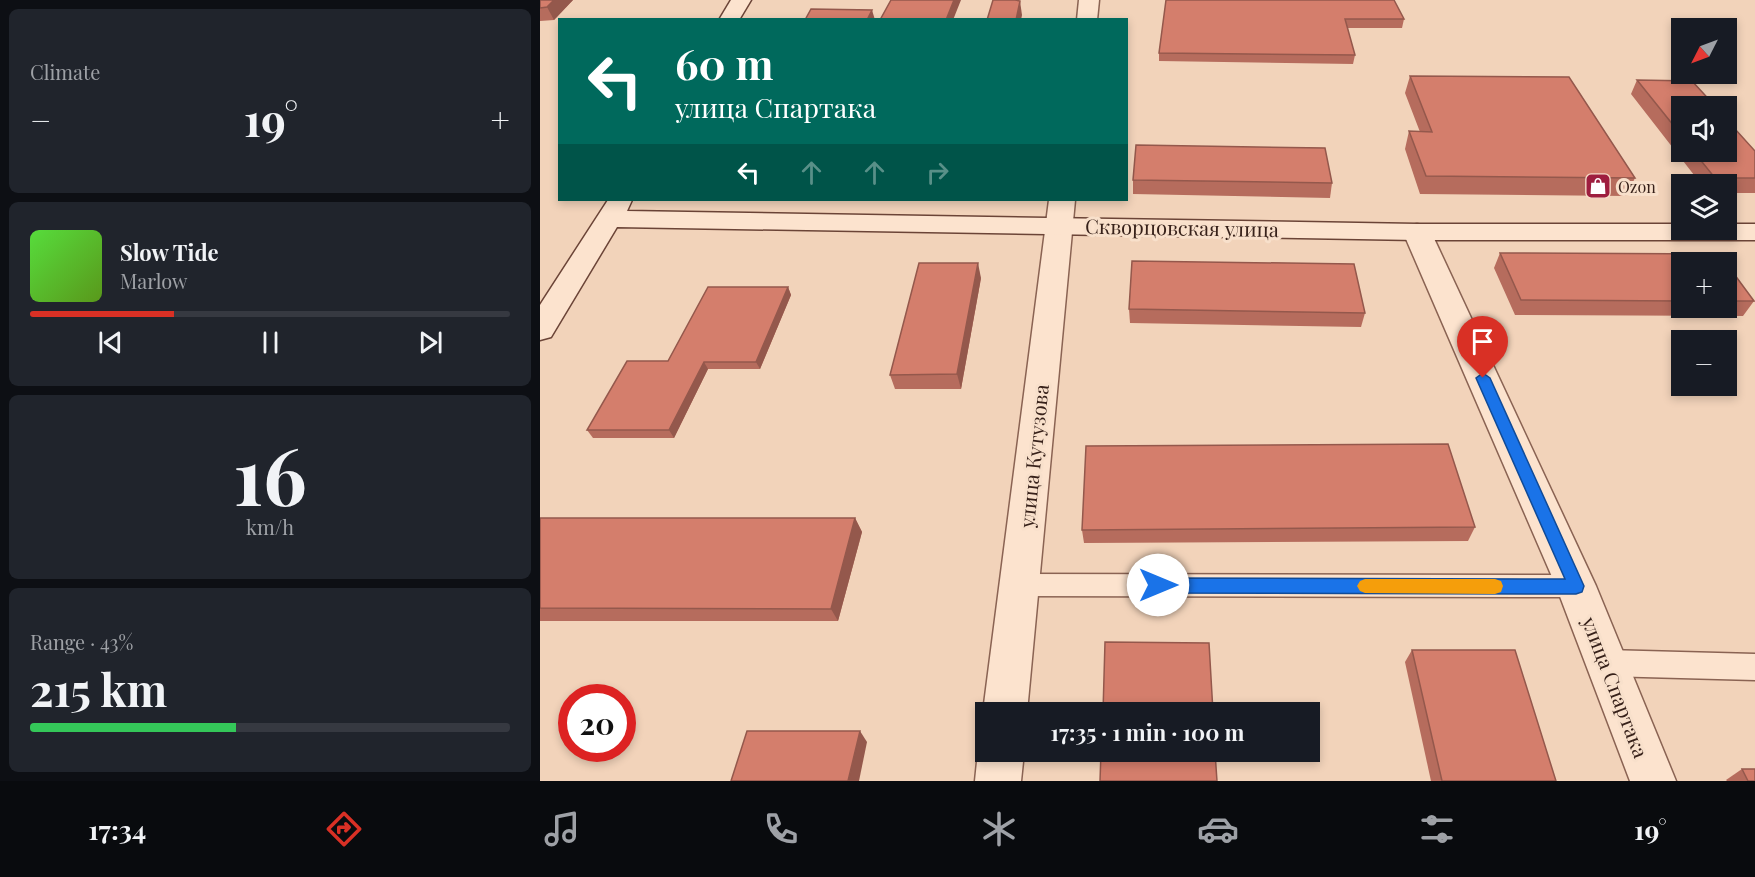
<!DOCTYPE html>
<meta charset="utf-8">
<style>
body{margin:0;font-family:"Playfair Display",serif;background:#20242c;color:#f1f3f6;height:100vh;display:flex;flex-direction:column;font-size:22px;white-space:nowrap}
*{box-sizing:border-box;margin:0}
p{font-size:20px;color:#9ea1a6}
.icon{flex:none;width:33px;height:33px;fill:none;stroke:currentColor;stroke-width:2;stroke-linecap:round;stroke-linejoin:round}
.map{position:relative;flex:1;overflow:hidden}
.sheet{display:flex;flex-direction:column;gap:9px;padding:9px;background:#0d0f14;width:540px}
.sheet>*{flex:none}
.hud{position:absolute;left:18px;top:18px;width:570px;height:183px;border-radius:0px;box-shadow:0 3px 9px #0003;background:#00695c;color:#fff;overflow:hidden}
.needle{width:39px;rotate:228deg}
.fabs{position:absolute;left:1131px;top:18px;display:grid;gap:12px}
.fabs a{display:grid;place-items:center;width:66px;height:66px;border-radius:0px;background:#171b24;box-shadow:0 3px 9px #0003;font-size:30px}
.speed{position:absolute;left:18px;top:684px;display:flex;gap:12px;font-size:30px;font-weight:700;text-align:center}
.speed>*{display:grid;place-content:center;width:78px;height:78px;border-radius:50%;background:#171b24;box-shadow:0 3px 9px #0003;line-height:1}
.speed .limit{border:9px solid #d22;background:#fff;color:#111}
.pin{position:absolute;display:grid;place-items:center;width:51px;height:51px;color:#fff;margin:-62px -26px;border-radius:50% 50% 50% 0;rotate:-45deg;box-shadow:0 0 6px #0007}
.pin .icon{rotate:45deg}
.me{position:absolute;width:66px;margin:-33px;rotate:90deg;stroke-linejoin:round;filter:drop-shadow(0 0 4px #0008)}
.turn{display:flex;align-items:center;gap:21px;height:126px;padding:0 18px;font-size:27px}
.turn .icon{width:78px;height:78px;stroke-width:2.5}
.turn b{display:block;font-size:42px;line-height:51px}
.lanes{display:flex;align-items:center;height:57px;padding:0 18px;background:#0003;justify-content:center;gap:30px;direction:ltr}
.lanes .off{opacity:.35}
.big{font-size:45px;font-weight:700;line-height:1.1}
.sheet .tile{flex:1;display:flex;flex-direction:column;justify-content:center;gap:9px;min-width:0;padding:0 21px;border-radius:9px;background:#20242c}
.sheet .dial{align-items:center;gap:0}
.dial b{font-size:78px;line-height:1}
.song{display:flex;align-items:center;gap:18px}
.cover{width:72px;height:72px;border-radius:9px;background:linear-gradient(135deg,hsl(110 70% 55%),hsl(90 70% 35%))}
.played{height:6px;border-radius:3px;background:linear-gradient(90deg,#d93025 30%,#363941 30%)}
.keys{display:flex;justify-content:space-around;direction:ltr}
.heat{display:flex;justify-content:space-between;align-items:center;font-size:33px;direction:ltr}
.charge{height:9px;border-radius:4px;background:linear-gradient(90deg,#34c759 43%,#363941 0)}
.trip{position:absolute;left:435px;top:702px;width:345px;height:60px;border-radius:0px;background:#171b24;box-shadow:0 3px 9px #0003;font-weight:700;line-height:60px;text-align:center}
.menu{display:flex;height:96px;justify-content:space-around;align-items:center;background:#090b0e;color:#9ea1a6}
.menu .icon{width:42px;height:42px}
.menu .on{color:#d93025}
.menu b{font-size:27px;color:#f1f3f6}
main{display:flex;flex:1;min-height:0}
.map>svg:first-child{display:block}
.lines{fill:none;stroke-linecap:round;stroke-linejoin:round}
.lane-casing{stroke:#8a6353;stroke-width:3}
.street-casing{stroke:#8a6353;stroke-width:3}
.secondary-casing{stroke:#6b4437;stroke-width:3}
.lane{fill:#fce3ce;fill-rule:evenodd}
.street{fill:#fce3ce;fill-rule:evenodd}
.secondary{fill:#fce3ce;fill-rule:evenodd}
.wall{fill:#b66c5d}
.shaded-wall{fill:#94584c}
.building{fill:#d47e6c;stroke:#94584c;stroke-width:1.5}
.route{fill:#1a73e8;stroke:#114b97;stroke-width:1.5}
.slow{fill:#f59e0b}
.labels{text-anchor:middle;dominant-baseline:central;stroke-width:6;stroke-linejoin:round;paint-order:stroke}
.far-poi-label{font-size:16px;fill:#37211a;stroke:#f8e0cb;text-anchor:start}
.street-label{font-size:20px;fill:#37211a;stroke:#f8e0cb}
</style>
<main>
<section class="sheet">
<div class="tile"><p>Climate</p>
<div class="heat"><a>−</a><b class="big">19°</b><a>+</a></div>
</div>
<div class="tile">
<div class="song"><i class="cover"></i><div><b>Slow Tide</b><p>Marlow</p></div></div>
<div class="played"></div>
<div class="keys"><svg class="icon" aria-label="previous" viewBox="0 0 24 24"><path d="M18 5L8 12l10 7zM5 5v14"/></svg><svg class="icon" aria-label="pause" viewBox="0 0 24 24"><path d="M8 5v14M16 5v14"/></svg><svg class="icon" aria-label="next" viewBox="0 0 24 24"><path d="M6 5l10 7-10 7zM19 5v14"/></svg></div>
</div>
<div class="tile dial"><b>16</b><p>km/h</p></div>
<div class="tile"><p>Range · 43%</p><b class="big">215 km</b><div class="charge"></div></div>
</section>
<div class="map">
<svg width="1215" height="781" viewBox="0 0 1215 781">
<rect width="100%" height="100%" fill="#f2d3ba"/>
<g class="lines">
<g class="lane-casing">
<g id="lane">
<polygon points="479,574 1036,575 1045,578 1049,586 1045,594 1036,597 479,596 470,593 466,585 470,577"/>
<polygon points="1066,650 1215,654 1215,680 1066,676 1056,672 1052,663 1056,654"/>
</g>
</g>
<g class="street-casing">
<g id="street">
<polygon points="539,0 559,0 557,20 537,20"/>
<polygon points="509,200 535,200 487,712 446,712 446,719 443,712"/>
<polygon points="877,224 887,226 891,232 1056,586 1136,781 1090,781 1016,586 863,232 867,226"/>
<polygon points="445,736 446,752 484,752 481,781 435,781 438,752"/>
</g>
</g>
<g class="secondary-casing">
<g id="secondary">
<polygon points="191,0 211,0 199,20 179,20"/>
<polygon points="68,200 92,200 87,211 877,224 1142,224 1142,230 1186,230 1186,224 1215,224 1215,240 877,240 77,227 11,337 0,340 0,305"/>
</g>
</g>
<use href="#lane" class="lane"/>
<use href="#street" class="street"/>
<use href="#secondary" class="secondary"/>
</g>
<g class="wall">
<polygon points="0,0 33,0 14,20 0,21"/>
<polygon points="626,0 864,19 862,28 807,28 815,55 813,64 619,61 619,53"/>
<polygon points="870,76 1095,178 1086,196 880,194 865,149 869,131 880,132 865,93"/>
<polygon points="1097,80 1142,106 1142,152 1215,151 1215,193 1186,193 1186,184 1161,184 1091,94"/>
<polygon points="593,180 792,183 790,198 593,194"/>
<polygon points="960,253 1142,262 1142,308 1186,308 1186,263 1214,301 1203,316 975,315 954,268"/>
<polygon points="441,278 421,389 355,389 350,375"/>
<polygon points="248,287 251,295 220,369 168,369 134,438 53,438 47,430 128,361"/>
<polygon points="589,309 825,313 821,327 590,323"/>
<polygon points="0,518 315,518 322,532 298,621 0,621"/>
<polygon points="935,527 928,541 544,543 542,530"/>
<polygon points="872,650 1016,781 891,781 865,662"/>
<polygon points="1202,769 1215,781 1187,781 1186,780"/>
</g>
<g class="shaded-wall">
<polygon points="14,0 33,0 14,20 7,7"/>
<polygon points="414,0 421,0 413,20 406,20"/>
<polygon points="480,1 482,15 481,20 476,20"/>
<polygon points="332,10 335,20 327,20"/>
<polygon points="438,263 441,278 421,389 417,374"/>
<polygon points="248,287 251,295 220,369 216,362"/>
<polygon points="164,362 168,369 134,438 129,430"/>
<polygon points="315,518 322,532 298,621 291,609"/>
<polygon points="320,731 327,742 319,781 308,781"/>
</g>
<g class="building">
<polygon points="0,0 14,0 7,7 0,8"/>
<polygon points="351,0 414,0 406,20 340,20"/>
<polygon points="453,0 475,0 480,1 476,20 447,20"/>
<polygon points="626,0 854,0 864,19 805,19 815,55 619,53"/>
<polygon points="271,9 332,10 327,20 265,20"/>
<polygon points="870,76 1029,77 1095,178 886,176 869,131 892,132"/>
<polygon points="1097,80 1152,81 1175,106 1142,106 1142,136"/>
<polygon points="1186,119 1215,151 1215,178 1175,178 1154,152 1186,152"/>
<polygon points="596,145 785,148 792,183 593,180"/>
<polygon points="960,253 1180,254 1186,262 1142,262 1142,301 981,300"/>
<polygon points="592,261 814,264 825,313 589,309"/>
<polygon points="379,263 438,263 417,374 350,375"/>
<polygon points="1186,263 1214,301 1186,301"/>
<polygon points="168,287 248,287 216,362 164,362 129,430 47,430 87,361 128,361"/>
<polygon points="908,444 935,527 542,530 546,446"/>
<polygon points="0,518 315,518 291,609 0,608"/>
<polygon points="565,642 669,643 673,712 563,712"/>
<polygon points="872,650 975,650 1016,781 902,781"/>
<polygon points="207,731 320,731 308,781 191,781"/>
<polygon points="561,752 675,752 677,781 560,781"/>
<polygon points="1202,769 1215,769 1215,781 1208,781"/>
</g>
<polygon class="route" points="943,373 950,378 1044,586 1042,592 1036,594 618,593 612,591 610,585 612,580 618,578 1025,579 936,378"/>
<polygon class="slow" points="825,579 955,579 961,581 963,586 961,592 955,594 825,593 820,591 817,586 820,581"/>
<defs>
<g id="shop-square" transform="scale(1.35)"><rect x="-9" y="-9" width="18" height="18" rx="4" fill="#9e1e3f" stroke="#f8e0cb"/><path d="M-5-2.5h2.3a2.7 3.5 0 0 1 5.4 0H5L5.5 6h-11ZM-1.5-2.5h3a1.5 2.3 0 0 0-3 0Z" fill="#fff"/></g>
</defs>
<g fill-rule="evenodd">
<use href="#shop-square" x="1058" y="186"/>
</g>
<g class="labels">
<g class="far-poi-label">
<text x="1078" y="186">Ozon</text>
</g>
<g class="street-label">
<text transform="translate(642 227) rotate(1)">Скворцовская улица</text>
<text transform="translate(493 456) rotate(-84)">улица Кутузова</text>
<text transform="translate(1076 687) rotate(69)">улица Спартака</text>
</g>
</g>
</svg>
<div class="fabs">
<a><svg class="needle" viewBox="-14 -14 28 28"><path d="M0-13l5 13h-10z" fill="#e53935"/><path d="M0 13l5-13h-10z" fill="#9ea1a6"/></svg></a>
<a><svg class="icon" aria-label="sound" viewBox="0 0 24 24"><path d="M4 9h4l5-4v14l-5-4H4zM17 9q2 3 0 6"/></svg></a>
<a><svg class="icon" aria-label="layers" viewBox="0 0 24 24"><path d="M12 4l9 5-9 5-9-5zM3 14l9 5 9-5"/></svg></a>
<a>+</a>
<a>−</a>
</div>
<div class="speed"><div class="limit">20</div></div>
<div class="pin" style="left:943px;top:378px;background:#d93025"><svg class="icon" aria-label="arrive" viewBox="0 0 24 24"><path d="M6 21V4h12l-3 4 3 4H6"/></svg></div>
<svg class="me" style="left:618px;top:585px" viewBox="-20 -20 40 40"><circle r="19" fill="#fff"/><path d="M0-13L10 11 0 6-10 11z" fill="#1a73e8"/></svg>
<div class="trip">17:35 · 1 min · 100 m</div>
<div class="hud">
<div class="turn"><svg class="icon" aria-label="left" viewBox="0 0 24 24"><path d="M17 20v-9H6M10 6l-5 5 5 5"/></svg><div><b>60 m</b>улица Спартака</div></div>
<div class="lanes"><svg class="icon" aria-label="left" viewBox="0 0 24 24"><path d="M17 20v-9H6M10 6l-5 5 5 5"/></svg><svg class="icon off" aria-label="ahead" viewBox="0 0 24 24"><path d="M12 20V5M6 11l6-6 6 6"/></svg><svg class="icon off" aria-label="ahead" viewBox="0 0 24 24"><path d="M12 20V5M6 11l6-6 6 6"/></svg><svg class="icon off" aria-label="right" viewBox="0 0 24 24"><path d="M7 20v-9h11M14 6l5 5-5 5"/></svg></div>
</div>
</div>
</main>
<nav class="menu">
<b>17:34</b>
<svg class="icon on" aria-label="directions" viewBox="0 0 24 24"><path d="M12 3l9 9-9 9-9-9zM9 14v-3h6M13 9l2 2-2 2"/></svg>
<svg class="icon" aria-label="music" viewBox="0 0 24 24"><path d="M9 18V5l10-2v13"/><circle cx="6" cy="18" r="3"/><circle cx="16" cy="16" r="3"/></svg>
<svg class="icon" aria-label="phone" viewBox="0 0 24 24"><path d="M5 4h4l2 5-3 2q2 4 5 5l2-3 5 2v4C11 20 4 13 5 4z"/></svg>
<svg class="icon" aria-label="climate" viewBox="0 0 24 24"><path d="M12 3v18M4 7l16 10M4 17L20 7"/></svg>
<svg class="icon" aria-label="car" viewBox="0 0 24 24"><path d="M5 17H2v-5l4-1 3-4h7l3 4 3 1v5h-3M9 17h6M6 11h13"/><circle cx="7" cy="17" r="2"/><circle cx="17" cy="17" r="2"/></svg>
<svg class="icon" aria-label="filters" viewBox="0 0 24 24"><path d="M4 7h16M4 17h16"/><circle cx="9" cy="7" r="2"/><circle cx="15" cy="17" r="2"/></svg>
<b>19°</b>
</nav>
